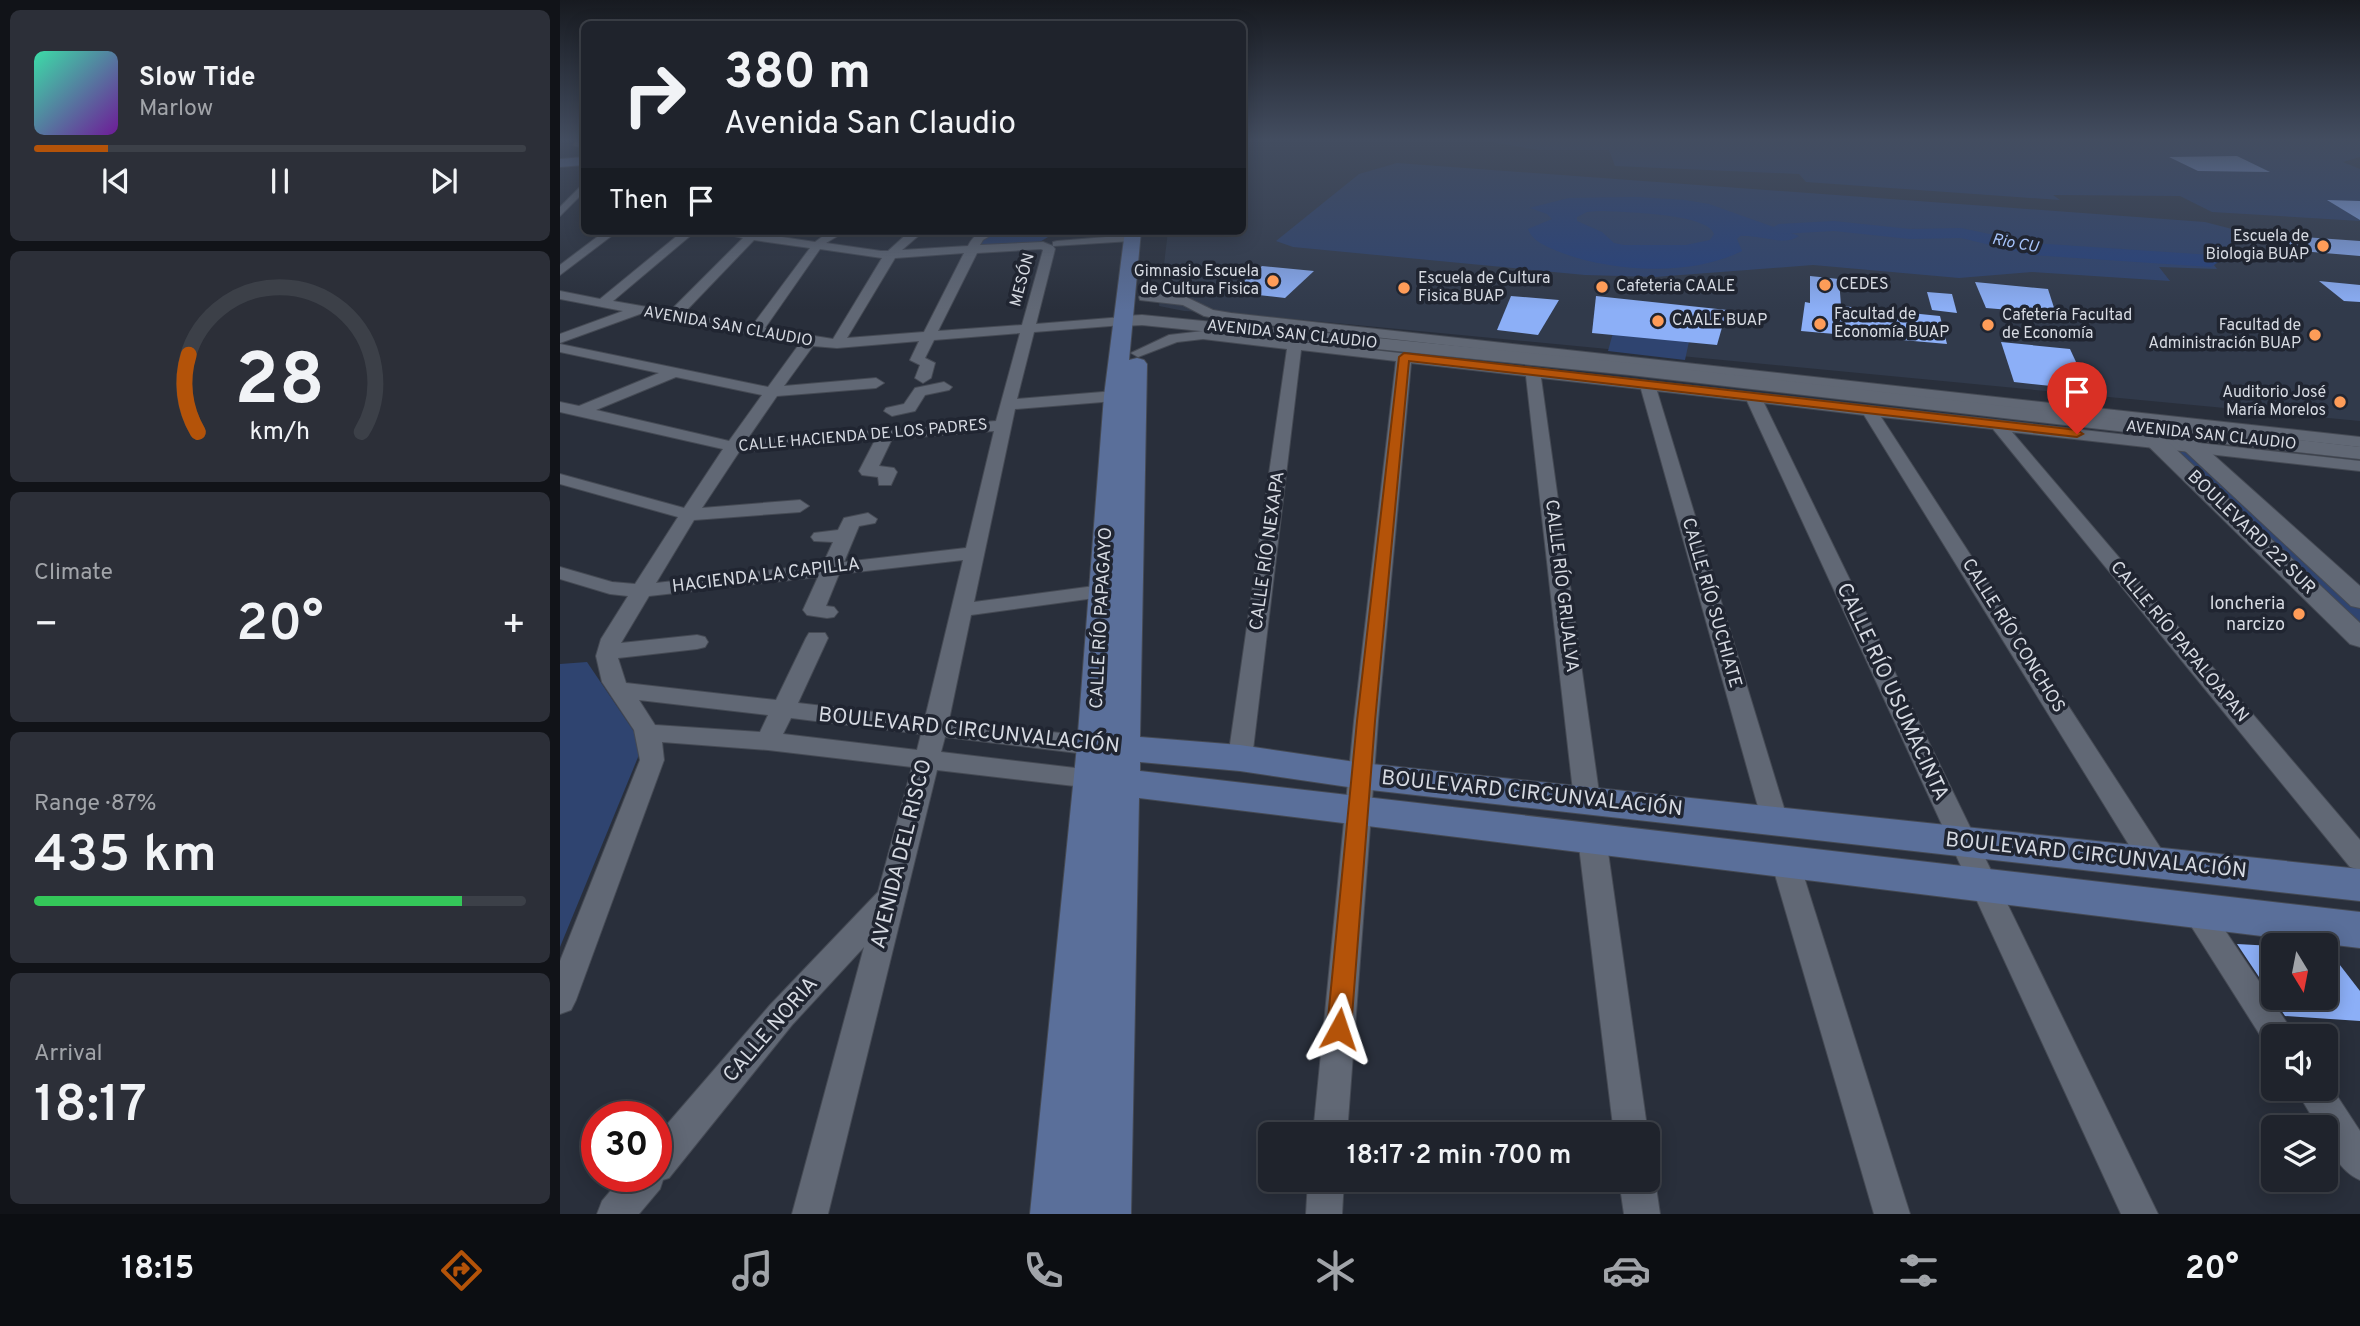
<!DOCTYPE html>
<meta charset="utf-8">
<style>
body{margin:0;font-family:Overpass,sans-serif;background:#2c2f38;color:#f1f3f6;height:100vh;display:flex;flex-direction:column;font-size:26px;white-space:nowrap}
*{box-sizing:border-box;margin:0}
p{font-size:23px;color:#a1a4a9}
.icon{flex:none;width:38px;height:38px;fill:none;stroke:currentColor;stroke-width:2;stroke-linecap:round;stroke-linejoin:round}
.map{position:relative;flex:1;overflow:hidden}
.sheet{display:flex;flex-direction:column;gap:10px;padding:10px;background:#111318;width:560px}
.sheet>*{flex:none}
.top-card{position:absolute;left:21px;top:21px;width:665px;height:214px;border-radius:10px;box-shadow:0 4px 18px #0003,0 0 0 2px #3c4048;background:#1f232c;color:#f1f3f6;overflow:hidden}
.needle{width:46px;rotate:170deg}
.tools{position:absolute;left:1701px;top:933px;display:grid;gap:14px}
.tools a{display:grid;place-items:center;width:77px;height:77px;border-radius:10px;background:#1f232c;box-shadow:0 4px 18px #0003,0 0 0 2px #3c4048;font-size:35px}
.speed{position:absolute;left:21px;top:1101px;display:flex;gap:14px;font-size:35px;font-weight:700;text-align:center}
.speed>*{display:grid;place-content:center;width:91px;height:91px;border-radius:50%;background:#1f232c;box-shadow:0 4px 18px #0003,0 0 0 2px #3c4048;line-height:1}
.speed .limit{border:10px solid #d22;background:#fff;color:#111}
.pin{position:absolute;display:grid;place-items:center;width:60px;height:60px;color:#fff;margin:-72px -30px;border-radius:50% 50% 50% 0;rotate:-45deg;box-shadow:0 0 7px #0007}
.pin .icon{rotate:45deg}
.me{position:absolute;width:77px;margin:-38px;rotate:5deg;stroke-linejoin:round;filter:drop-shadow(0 0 5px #0008)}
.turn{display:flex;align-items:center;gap:24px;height:147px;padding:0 28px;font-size:32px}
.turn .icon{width:91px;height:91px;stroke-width:2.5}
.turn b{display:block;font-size:49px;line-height:60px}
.then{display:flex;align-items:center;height:66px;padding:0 28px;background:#0003;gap:14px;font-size:26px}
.big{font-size:52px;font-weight:600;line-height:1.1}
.sheet .card{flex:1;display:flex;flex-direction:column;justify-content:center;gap:10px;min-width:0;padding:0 24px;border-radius:10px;background:#2c2f38}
.sheet .dial{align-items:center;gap:0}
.dial svg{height:182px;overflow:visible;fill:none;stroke:#3c4048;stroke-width:7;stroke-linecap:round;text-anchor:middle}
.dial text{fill:#f1f3f6;stroke:none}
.song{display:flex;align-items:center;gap:21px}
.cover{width:84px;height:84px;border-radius:10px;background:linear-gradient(135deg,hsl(160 70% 55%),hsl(280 70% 35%))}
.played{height:7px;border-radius:4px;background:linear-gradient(90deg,#b45309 15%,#3c4048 15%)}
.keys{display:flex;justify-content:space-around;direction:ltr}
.heat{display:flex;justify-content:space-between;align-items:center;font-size:38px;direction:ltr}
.charge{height:10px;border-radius:5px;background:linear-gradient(90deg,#34c759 87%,#3c4048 0)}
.trip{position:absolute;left:698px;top:1122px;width:402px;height:70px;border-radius:10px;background:#1f232c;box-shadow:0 4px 18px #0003,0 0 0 2px #3c4048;font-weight:600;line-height:70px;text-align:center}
.menu{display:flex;height:112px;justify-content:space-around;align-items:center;background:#0c0e12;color:#a1a4a9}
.menu .icon{width:49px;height:49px}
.menu .on{color:#b45309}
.menu b{font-size:32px;color:#f1f3f6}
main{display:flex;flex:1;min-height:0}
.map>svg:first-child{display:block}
.built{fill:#313a4b}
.green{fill:#2f4470}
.water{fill:#264280;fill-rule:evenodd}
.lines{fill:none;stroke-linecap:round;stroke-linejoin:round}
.river{fill:#264280;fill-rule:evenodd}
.building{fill:#8caff7}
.minor-casing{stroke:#454a54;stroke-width:2}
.tertiary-casing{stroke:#454a54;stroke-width:2}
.secondary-casing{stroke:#454a54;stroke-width:2}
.minor{fill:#616875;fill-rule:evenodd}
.tertiary{fill:#616875;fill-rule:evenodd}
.secondary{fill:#5a6f9a;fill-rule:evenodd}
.route{fill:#b45309;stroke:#753606;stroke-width:2}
.poi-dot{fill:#fe9c58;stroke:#202531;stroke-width:2.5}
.labels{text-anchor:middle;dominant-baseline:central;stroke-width:7;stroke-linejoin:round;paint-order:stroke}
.far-poi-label{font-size:16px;fill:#d6dae2;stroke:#202531;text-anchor:start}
.far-water-label{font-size:16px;font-style:italic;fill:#a7c4fb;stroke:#202531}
.far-street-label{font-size:16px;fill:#d6dae2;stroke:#202531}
.street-label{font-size:18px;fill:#d6dae2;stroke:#202531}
.poi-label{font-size:18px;fill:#d6dae2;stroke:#202531;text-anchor:end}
.near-street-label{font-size:21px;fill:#d6dae2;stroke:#202531}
</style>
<main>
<section class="sheet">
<div class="card">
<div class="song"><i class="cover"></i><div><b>Slow Tide</b><p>Marlow</p></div></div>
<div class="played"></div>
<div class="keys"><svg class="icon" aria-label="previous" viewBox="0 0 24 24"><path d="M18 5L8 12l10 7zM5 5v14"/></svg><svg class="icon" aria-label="pause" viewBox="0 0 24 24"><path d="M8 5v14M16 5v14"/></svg><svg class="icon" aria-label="next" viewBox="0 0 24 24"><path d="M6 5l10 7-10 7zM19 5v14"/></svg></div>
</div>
<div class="card dial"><svg viewBox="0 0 100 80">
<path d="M14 69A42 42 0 1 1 86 69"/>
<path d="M14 69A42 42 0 0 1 10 35" stroke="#b45309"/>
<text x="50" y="56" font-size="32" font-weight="700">28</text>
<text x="50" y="72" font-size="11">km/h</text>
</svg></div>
<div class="card"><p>Climate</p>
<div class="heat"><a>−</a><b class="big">20°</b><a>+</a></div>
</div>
<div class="card"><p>Range · 87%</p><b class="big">435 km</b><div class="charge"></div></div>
<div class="card"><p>Arrival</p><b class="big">18:17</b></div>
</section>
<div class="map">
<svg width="1800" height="1214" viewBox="0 0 1800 1214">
<rect width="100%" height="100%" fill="#292f3b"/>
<polygon class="built" points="683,140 1800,140 1800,421 681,314 624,311 599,306 608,231 682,231"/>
<g class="green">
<polygon points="920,140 1800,140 1800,157 1783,162 1800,169 1800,221 1652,212 1620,196 1493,195 1500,200 1246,182 1239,174 1055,166 1049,150 977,150"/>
<polygon points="837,163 1645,222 1672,229 1681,240 1671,241 1672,248 1678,258 1651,261 1657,269 1599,267 1610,281 1472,272 1399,278 1253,265 1095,277 1025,275 733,247 716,241 799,174"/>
<polygon points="438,231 498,231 478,243 419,246 423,239"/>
<polygon points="1054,329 1130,337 1125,360 1048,351"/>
<polygon points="1596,443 1632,447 1800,600 1800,638"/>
<polygon points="27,662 83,745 0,947 0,664"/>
</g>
<path class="water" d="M1077,197L1125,200L1149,204L1239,236C1225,247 1197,234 1180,236L1177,239L1182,251C1131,277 1049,272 997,251C986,246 972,241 968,229L992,219L987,214L970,208L973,207L1009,198ZM1039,211C1060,212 1148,213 1154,234L1150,240L1126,245H1064L1054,243L1042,232L1017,221V217L1027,212Z"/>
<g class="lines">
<polygon class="river" points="1274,221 1350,229 1401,228 1472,243 1651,255 1660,261 1651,267 1472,255 1401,238 1350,239 1274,231 1219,234 1210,229 1219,224"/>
</g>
<g class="building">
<polygon points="1677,156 1710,172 1638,171 1609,157"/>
<polygon points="1767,200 1800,201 1800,220"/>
<polygon points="1715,235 1800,241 1800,256 1729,250"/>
<polygon points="702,266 754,271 725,298 671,292"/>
<polygon points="1250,276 1279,279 1281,306 1380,316 1387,344 1241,331 1245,302 1250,303"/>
<polygon points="1759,281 1800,285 1800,302 1784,301"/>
<polygon points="1415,282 1488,289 1496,314 1426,308"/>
<polygon points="1367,292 1392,294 1397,313 1372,310"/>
<polygon points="951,296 999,300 978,335 937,330"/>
<polygon points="1036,296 1167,310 1157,345 1032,333"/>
<polygon points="1441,342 1510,349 1529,390 1454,382"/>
<polygon points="1677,944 1713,946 1713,998 1766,998 1766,947 1800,991 1800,1021 1725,1016"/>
</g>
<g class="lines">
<g class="minor-casing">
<g id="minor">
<polygon points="17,140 24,140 20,147 13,145"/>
<polygon points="24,183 24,192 0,216 0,207"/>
<polygon points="45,231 58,231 0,275 0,265"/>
<path d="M123,231H136L53,301L110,311L183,238L153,231H205L202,234L255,242L270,231H286L266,243L321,251H328L350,231H364L342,250L408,246C415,232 423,231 438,231L423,240L420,245L483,242L493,246V242L497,241L571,235L577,238L571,241L493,246L495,249L476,324L563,317L570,321L563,325L474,332L457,399L555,391L563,396L555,401L455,409L414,602L542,585L549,587L552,591L549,595L542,597L411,615L389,720L534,737L543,740L546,746L543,752L534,755L385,737L381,752L532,770L541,772L545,779L541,786L532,788L377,770L268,1214H232L304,947L232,1025L109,1178L103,1180L100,1189L79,1214H37L42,1201L63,1176H96V1137L210,1005L318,892L352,767L208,750L102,742L104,760L16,1000L11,1010L0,1014V961L80,760L74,730L42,682L36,656L41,639L68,596L50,594L0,579V567L52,582L75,584L118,517L0,484V474L124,508L163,449L0,412V402L19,406L99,373L0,352V344L208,387L240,343L80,314L0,343V334L63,311L0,299V291L40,299ZM194,240L250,248L192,326L123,314ZM260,249L322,258L273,339L205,328ZM481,249L483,250L462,325L378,331L417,253ZM404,253L364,332L287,338L335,258ZM460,333L436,421L186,441L217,396L316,388L324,383L316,378L224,386L253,346L277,348L359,341L350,360L360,365L355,378L363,383L371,378L375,363L365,358L374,340ZM116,377L202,395L169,441L36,410ZM434,431L406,548L284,562L299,526L315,523L317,519L308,513L284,518L278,530L254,533L251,537L254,541L273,542L263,564L96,583L134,520L240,512L249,506L240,500L142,508L179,452L315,440L299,471L302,475L318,477L319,485H331L337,472L334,468L319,466L332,439ZM403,560L365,718L238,703L268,638L265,633H249L246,638L216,700L66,683L58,658L137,649L145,647L148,642L145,637L137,635L61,643L89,596L258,577L243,610L247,615L267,618L274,617L278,612L274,607L266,606L279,574ZM79,700L208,715L200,732L95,725ZM231,718L361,734L357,750L223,734Z"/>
<polygon points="585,293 626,297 653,310 671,313 1800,437 1800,447 671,321 644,316 623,305 580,300 579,297"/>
<polygon points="643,331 1800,461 1800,471 1452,432 1800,840 1800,870 1790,867 1433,429 1321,417 1605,855 1609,863 1605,871 1595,874 1585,871 1304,415 1204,403 1598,1214 1561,1214 1187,401 1097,391 1228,821 1224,828 1215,831 1206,828 1202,821 1081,389 981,378 1040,800 1036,807 1027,810 1018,807 1014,800 966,376 851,363 818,721 787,1134 753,1134 794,721 836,361 741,350 692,758 689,764 680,767 671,764 668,758 727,349 643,339 617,342 578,357 571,353 609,335"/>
<polygon points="384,382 392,387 389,390 365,395 355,411 332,416 324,411 326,408 344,404 355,388"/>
<polygon points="1032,828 1042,831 1046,838 1088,1134 1054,1134 1018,838 1022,831"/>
<polygon points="1225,850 1235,853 1239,861 1350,1214 1314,1214 1211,861 1215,853"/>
<polygon points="1636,898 1646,902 1729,1026 1734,1036 1713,1036 1713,1049 1707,1046 1626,918 1622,910 1626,902"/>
<path d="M1766,1079L1800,1131V1180C1781,1172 1766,1148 1766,1127H1758L1735,1088H1766Z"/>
<polygon points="1088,1167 1095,1180 1100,1214 1064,1214 1059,1180 1088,1180"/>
<polygon points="748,1180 784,1180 782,1214 746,1214"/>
</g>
</g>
<g class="tertiary-casing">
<polygon id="tertiary" points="582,315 1070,363 1800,447 1800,459 1638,441 1800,586 1800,608 1791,606 1610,437 1602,436 1800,623 1800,647 1790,644 1575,433 1070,375 582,325 563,326 555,321 563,316"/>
</g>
<g class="secondary-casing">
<g id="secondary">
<polygon points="24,157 24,165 0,167 0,159"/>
<polygon points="565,231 581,231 569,360 577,358 584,360 587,364 580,737 680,745 802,763 1800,869 1800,901 802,789 680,771 580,762 580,771 1800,912 1800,948 579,798 571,1214 470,1214 517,746 544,396"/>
</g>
</g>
<use href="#minor" class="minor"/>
<use href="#tertiary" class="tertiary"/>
<use href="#secondary" class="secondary"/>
</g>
<linearGradient id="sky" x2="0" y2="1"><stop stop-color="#171a20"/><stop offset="0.45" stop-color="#434d60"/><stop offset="1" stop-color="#434d60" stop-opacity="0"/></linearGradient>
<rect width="1800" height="310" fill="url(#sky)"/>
<polygon class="route" points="844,353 1517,430 1523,434 1517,437 849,361 815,721 791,1029 788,1037 779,1040 771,1037 767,1029 797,721 839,357"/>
<g class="poi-dot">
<circle cx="1763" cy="246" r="7"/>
<circle cx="713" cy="281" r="7"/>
<circle cx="1265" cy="285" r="7"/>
<circle cx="1042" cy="287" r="7"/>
<circle cx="844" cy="288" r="7"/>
<circle cx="1098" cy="321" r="7"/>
<circle cx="1260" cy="324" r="7"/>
<circle cx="1428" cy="325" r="7"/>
<circle cx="1755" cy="335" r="7"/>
<circle cx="1780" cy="402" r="7"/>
<circle cx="1739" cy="614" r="7"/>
</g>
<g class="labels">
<g class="far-poi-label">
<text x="1749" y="237" text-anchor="end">Escuela de<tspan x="1749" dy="18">Biologia BUAP</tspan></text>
<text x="699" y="272" text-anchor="end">Gimnasio Escuela<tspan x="699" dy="18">de Cultura Fisica</tspan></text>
<text x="858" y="279">Escuela de Cultura<tspan x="858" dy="18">Fisica BUAP</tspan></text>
<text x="1279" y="285">CEDES</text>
<text x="1056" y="287">Cafeteria CAALE</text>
<text x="1274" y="315">Facultad de<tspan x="1274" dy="18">Economía BUAP</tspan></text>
<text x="1442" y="316">Cafetería Facultad<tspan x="1442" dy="18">de Economía</tspan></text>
<text x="1112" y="321">CAALE BUAP</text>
<text x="1741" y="326" text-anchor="end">Facultad de<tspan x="1741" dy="18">Administración BUAP</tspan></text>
<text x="1766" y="393" text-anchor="end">Auditorio José<tspan x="1766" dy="18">María Morelos</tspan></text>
</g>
<g class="far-water-label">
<text transform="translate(1455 244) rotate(11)">Rio CU</text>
</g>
<g class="far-street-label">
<text transform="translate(463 280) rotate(-75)">MESÓN</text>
<text transform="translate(168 327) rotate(10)">AVENIDA SAN CLAUDIO</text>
<text transform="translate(732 335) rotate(6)">AVENIDA SAN CLAUDIO</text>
<text transform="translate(303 436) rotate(-5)">CALLE HACIENDA DE LOS PADRES</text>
<text transform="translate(1651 436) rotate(6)">AVENIDA SAN CLAUDIO</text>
</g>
<g class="street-label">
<text transform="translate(1691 533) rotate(44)">BOULEVARD 22 SUR</text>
<text transform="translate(708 551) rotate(-82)">CALLE RÍO NEXAPA</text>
<text transform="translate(206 576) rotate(-7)">HACIENDA LA CAPILLA</text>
<text transform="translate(1001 586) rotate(83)">CALLE RÍO GRIJALVA</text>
<text transform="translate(1151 603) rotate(74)">CALLE RÍO SUCHIATE</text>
<text transform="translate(542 618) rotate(-87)">CALLE RÍO PAPAGAYO</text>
<text transform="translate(1453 636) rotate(58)">CALLE RÍO CONCHOS</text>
<text transform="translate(1619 642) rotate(50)">CALLE RÍO PAPALOAPAN</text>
</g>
<g class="poi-label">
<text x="1725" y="604">loncheria<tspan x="1725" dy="21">narcizo</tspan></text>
</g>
<g class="near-street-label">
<text transform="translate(1332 692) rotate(65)">CALLE RÍO USUMACINTA</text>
<text transform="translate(409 731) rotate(6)">BOULEVARD CIRCUNVALACIÓN</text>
<text transform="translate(972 794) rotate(6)">BOULEVARD CIRCUNVALACIÓN</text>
<text transform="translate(342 854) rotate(-76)">AVENIDA DEL RISCO</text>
<text transform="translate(1536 856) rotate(6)">BOULEVARD CIRCUNVALACIÓN</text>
<text transform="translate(211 1030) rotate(-49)">CALLE NORIA</text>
</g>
</g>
</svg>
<div class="tools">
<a><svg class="needle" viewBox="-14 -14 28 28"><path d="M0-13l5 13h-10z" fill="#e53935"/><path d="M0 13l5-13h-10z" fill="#a1a4a9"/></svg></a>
<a><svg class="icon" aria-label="sound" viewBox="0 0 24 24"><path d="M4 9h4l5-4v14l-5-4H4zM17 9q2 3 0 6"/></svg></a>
<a><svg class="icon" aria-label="layers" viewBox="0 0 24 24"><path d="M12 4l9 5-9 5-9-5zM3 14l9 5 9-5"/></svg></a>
</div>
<div class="speed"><div class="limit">30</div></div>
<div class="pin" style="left:1517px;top:434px;background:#d93025"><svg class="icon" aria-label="arrive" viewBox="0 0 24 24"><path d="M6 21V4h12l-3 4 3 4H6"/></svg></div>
<svg class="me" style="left:779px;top:1029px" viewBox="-20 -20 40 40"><path d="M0-17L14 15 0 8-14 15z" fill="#b45309" stroke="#fff" stroke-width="4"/></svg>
<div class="trip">18:17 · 2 min · 700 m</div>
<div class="top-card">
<div class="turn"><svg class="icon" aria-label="right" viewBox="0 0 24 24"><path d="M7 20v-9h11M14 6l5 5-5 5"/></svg><div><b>380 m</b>Avenida San Claudio</div></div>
<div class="then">Then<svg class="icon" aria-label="arrive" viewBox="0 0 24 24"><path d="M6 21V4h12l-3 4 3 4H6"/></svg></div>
</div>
</div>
</main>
<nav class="menu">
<b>18:15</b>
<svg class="icon on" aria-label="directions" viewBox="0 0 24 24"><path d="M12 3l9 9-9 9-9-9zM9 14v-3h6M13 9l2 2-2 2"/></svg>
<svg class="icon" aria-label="music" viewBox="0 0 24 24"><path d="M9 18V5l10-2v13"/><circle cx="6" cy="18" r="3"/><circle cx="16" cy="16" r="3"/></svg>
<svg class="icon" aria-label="phone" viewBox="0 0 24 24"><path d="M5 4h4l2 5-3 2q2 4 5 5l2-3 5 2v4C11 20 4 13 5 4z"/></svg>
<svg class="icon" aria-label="climate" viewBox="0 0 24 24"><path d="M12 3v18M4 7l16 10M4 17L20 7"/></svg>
<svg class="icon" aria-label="car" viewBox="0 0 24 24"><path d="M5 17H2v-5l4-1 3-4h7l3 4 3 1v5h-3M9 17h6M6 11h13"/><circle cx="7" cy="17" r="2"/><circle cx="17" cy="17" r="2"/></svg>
<svg class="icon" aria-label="filters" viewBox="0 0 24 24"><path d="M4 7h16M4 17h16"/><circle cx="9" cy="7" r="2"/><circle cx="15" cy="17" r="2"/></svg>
<b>20°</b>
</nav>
